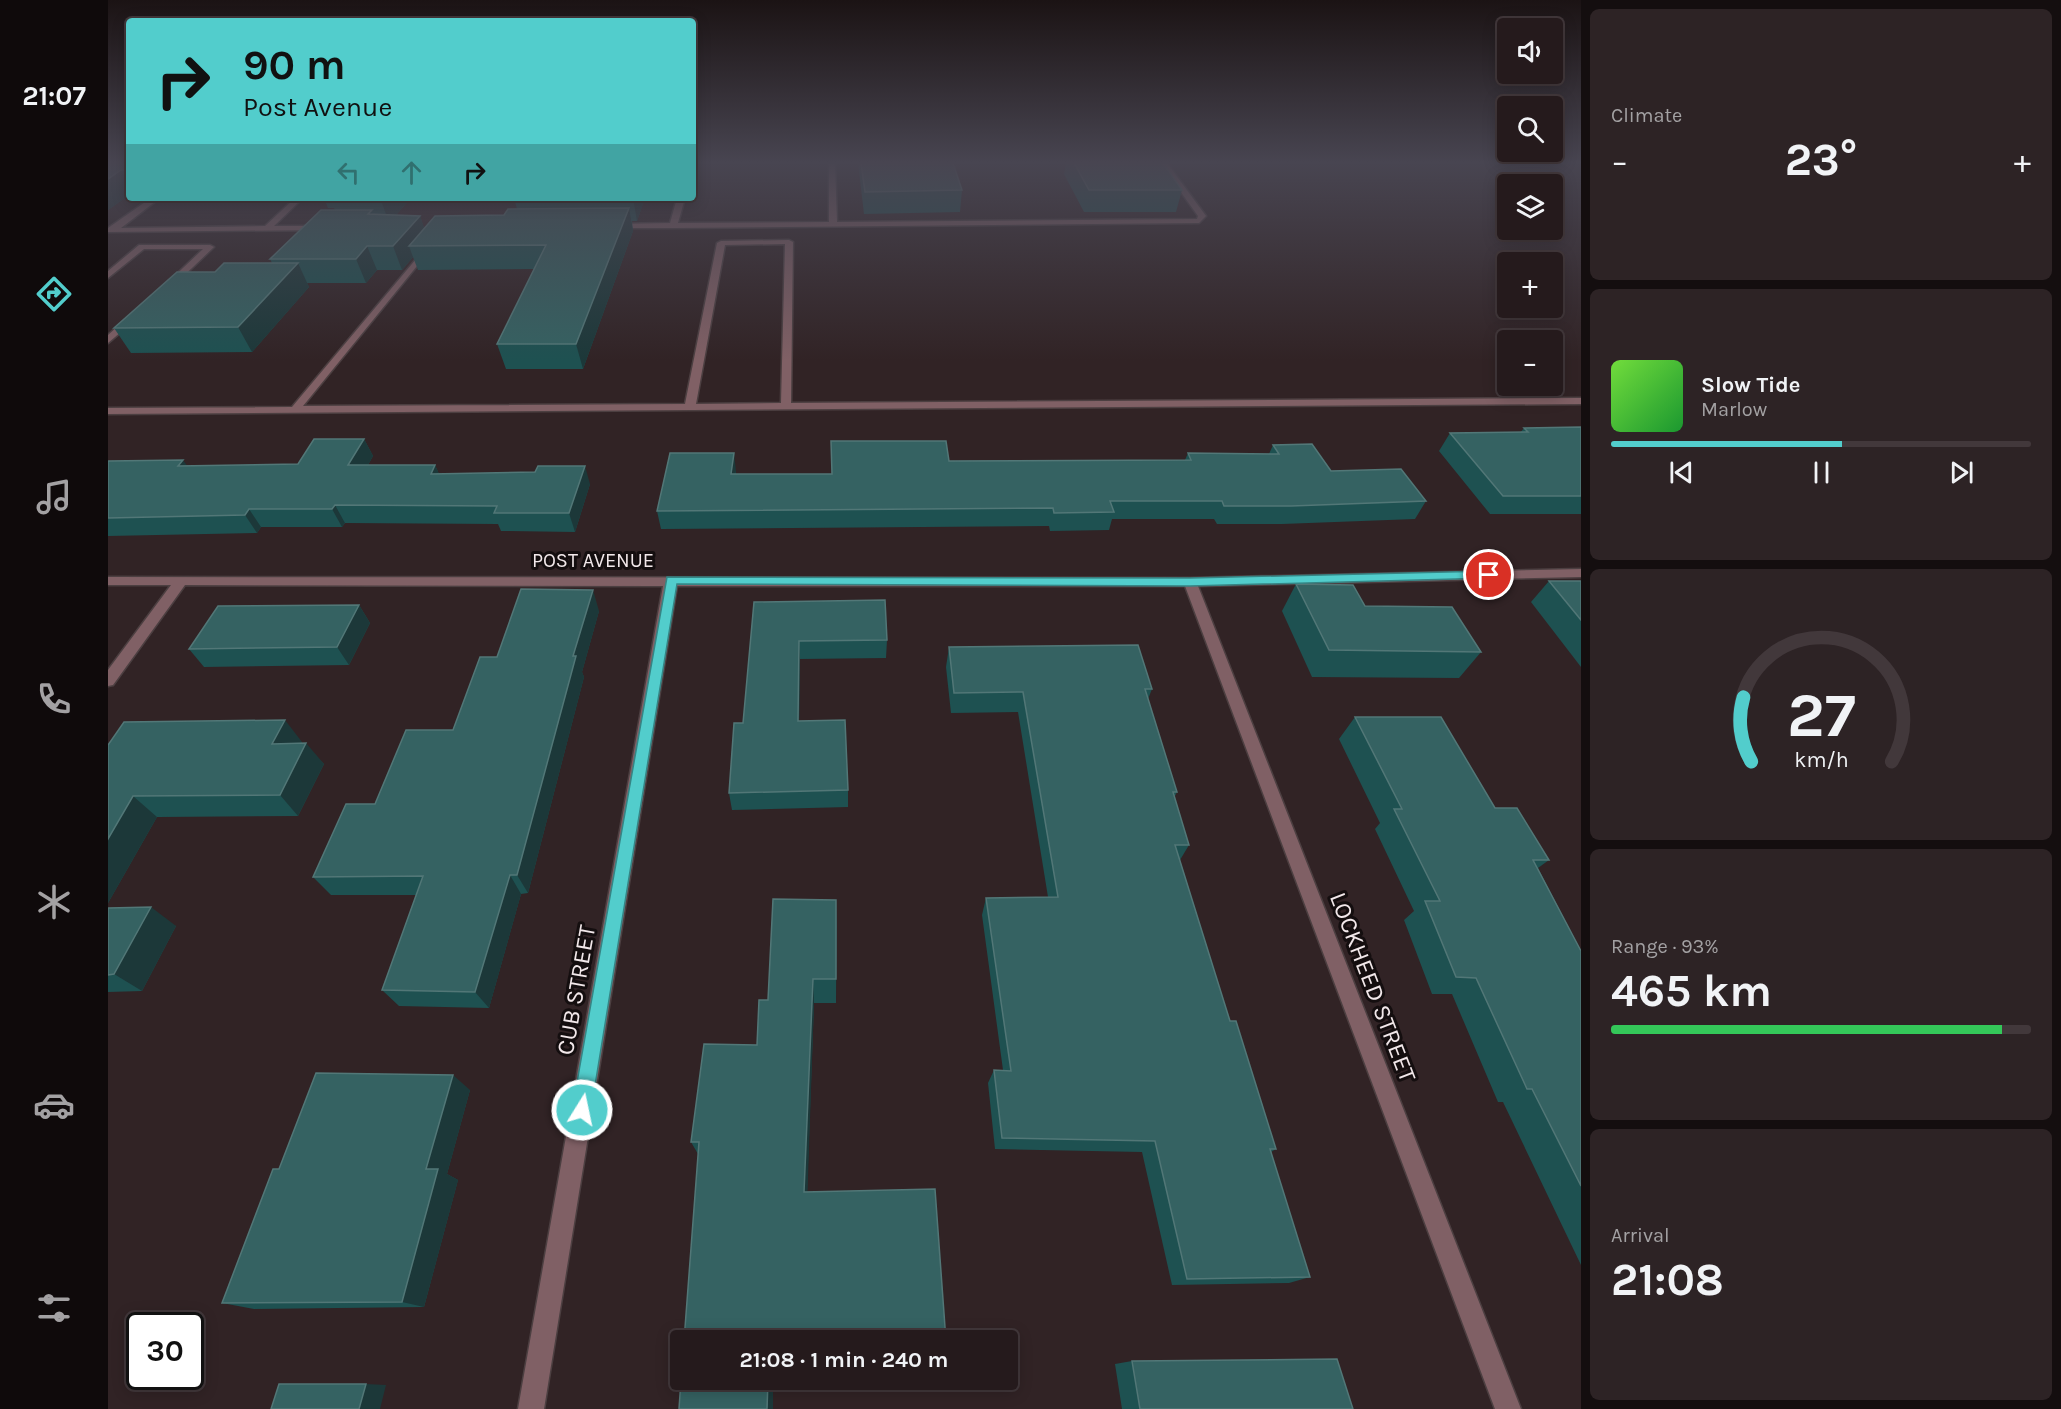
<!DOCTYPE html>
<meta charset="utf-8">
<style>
body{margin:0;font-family:Karla,sans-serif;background:#2d2325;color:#f1f3f6;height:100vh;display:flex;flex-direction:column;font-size:22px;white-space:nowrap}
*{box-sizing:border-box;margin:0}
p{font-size:20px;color:#a3a1a3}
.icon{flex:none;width:33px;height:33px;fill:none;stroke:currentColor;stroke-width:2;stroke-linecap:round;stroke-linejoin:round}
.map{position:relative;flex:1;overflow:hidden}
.sheet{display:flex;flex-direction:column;gap:9px;padding:9px;background:#140e0f;width:480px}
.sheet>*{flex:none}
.hud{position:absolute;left:18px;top:18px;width:570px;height:183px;border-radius:6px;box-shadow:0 3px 15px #0003,0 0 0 2px #42383b;background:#52cdcc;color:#111;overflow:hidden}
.fabs{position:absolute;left:1389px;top:18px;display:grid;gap:12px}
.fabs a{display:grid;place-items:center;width:66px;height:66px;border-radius:6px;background:#251a1c;box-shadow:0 3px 15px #0003,0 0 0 2px #42383b;font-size:30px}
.speed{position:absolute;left:18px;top:1312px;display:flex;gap:12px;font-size:30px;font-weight:700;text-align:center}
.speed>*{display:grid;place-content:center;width:78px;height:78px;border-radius:50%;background:#251a1c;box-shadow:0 3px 15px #0003,0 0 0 2px #42383b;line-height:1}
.speed .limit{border:3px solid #111;border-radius:9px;background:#fff;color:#111}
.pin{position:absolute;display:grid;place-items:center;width:51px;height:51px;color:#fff;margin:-26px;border:3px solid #fff;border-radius:50%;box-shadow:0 2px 6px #0007}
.me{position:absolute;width:66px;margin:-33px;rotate:10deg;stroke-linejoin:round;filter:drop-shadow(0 0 4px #0008)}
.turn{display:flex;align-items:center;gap:21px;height:126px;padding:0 18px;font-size:27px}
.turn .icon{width:78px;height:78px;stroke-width:2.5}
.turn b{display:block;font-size:42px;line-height:51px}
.lanes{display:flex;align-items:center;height:57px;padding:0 18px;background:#0003;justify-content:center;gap:30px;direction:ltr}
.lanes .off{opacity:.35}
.big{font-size:45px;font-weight:700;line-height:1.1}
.sheet .tile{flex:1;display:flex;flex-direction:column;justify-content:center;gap:9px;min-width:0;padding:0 21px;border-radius:9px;background:#2d2325}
.sheet .dial{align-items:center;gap:0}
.dial svg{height:156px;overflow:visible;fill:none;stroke:#42383b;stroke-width:7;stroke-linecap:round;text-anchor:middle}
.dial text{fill:#f1f3f6;stroke:none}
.song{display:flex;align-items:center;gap:18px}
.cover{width:72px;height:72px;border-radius:9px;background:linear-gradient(135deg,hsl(100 70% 55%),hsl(130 70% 35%))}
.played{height:6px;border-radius:3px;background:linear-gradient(90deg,#52cdcc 55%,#42383b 55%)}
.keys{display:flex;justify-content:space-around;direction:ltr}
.heat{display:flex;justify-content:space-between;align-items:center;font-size:33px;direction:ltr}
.charge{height:9px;border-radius:4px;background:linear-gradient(90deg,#34c759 93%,#42383b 0)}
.trip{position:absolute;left:562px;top:1330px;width:348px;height:60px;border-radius:6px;background:#251a1c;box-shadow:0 3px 15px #0003,0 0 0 2px #42383b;font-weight:700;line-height:60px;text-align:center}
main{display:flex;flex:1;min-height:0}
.tabs{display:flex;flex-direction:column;width:108px;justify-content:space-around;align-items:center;background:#0f0a0b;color:#a3a1a3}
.tabs .icon{width:42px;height:42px}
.tabs .selected{color:#52cdcc}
.tabs b{font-size:27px;color:#f1f3f6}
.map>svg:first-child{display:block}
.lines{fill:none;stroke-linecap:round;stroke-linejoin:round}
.service-casing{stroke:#4c3f41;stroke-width:3}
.minor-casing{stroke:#4c3f41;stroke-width:3}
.service{fill:#806065;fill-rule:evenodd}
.minor{fill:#806065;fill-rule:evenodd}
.wall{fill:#1e5151}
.shaded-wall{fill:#1c3839}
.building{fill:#356262;stroke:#527777;stroke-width:1.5}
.route{fill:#52cdcc;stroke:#358585;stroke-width:1.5}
.labels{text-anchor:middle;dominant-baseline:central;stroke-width:6;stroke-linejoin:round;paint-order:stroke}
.street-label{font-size:20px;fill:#f2e8ea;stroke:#140e0f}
.near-street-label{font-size:24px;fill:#f2e8ea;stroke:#140e0f}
</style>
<main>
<nav class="tabs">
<b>21:07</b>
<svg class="icon selected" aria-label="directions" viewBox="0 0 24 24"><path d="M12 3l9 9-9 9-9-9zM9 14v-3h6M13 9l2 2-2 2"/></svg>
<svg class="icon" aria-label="music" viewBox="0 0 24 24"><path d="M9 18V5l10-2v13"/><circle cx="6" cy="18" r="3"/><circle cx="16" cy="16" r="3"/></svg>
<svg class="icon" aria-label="phone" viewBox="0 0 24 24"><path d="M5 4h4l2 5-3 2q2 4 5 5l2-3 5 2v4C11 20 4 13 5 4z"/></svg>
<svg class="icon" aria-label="climate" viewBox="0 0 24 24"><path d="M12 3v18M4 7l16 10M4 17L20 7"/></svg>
<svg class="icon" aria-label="car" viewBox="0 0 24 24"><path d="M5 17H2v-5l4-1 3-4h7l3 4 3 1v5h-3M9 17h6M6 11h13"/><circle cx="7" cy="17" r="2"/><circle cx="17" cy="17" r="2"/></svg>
<svg class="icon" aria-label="filters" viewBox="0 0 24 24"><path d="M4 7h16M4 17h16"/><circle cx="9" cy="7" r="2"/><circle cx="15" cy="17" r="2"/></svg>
</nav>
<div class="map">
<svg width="1473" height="1409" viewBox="0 0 1473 1409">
<rect width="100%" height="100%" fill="#312325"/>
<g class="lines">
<g class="service-casing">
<g id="service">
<polygon points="721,163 727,163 729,222 1089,219 1090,216 1052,163 1059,163 1098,216 1091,223 565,228 505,228 501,226 505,224 562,223 569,198 577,198 570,223 721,222"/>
<polygon points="43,198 52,198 13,228 157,226 187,198 195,198 166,226 214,226 218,228 214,230 0,232 0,228"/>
<path d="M681,240L685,242L683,403L1473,398V404L0,414V408L184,407L319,246H322V250L195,406L577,404L609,243L613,241ZM677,244L673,403L588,404L617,245Z"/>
<polygon points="31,245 102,245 106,247 63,288 56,286 95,249 36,249 0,278 0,271"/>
<polygon points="19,318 27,320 0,343 0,335"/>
</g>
</g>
<g class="minor-casing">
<polygon id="minor" points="1473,569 1473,577 1090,586 1413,1409 1387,1409 1077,586 569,586 436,1409 410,1409 555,586 77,585 5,685 0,686 0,670 63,585 0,585 0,577 1082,578"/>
</g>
<use href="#service" class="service"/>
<use href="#minor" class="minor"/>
</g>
<g class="wall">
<polygon points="0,163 21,163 21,195 0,210"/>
<polygon points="750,163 845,163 854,190 852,212 756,214"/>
<polygon points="958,163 1055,163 1074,190 1068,212 976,212 956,174"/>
<polygon points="216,198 303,198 288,215 312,216 316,228 396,215 409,209 406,198 537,198 529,221 524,221 525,231 475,369 398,369 389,344 426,269 310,270 305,257 294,270 269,270 258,283 199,283 201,287 144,352 23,353 6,328 107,272 164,263 162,259 227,210 226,208 220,208"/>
<polygon points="1473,427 1473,514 1382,514 1331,451 1342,433 1412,433 1416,428"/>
<polygon points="256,439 265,456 260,465 327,465 331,474 482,484 467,532 393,531 390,524 237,523 234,527 153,527 149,533 0,536 0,461 79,466 190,464"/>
<polygon points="1165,445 1223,471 1318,501 1307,519 1174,524 1109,524 1106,519 1004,519 1001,530 942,531 941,526 553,529 549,511 628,471 628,474 724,474 841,461 1077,460 1080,453 1161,454"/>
<polygon points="1441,581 1473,581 1473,667 1423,602"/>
<polygon points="1188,584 1257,606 1373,652 1351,678 1204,677 1174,611"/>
<polygon points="646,602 779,640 778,658 692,659 691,721 740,790 740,807 624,810 621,793 635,723"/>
<polygon points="251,605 262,623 241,665 96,667 81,649"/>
<polygon points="491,611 474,672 476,677 420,893 413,894 381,1008 291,1006 274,990 308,895 223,895 205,877 267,804 345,730 389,657"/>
<polygon points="841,647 1044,689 1040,699 1069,792 1066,798 1081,845 1072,860 1122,1021 1168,1149 1163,1152 1202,1277 1181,1283 1064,1285 1034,1152 887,1149 880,1083 886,1070 895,1070 874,915 878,898 940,897 910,712 843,713 838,667"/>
<polygon points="1247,717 1387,808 1441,860 1430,868 1473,951 1473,1265 1395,1102 1390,1102 1344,994 1324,994 1296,920 1306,911 1267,829 1272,823 1231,739"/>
<polygon points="194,742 194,743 216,764 190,816 49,817 0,903 0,745"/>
<polygon points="728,900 728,1003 706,1003 699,1192 838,1341 590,1154 583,1142 649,1045 660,1000"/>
<polygon points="0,908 68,926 34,991 0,992"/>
<polygon points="362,1090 339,1174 350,1180 316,1307 146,1309 114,1303 171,1169"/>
<polygon points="1024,1361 1245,1409 1014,1409 1007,1364"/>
<polygon points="573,1380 836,1380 833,1381 665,1383 665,1409 571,1409"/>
</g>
<g class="shaded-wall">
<polygon points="13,170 21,183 21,195 0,210 0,179"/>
<polygon points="275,198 303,198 281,223 273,200"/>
<polygon points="525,198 537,198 529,221"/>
<polygon points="521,208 525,231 475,369 468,344"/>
<polygon points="312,216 320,239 301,246 305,257 294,270 285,246"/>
<polygon points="259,246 269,270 258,283 248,259"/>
<polygon points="190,263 201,287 144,352 130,327"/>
<polygon points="256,439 265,456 250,483 240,465"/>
<polygon points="626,453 628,471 625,492 623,474"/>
<polygon points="75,460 88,478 70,466"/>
<polygon points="327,465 335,483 323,474"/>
<polygon points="477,466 482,484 467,532 461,513"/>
<polygon points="227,505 237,523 234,527 224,509"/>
<polygon points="141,509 153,527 149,533 137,515"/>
<polygon points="485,590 491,611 474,672 476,677 420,893 409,875 465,656"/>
<polygon points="251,605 262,623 241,665 229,647"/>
<polygon points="691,641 692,659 691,739 690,721"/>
<polygon points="177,720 194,742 183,765 164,744"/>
<polygon points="198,743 216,764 190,816 172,795"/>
<polygon points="25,796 49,817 0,903 0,839"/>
<polygon points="402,875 413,894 381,1008 367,992"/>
<polygon points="728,900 729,926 728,1003"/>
<polygon points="43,907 68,926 34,991 6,974"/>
<polygon points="705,979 706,1003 699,1206 696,1192"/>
<polygon points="345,1075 362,1090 339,1174 350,1180 316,1307 294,1302 318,1169"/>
<polygon points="660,1381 665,1383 665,1409 659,1409"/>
<polygon points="258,1384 278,1385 272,1409 251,1409"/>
</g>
<g class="building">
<polygon points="0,163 21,163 21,170 13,170 0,179"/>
<polygon points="753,163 845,163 854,190 757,192"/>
<polygon points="966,163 1055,163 1074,190 981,190"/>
<polygon points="226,198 275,198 273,200 223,201"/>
<polygon points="521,208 468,344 389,344 438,245 301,246 327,216 396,215 400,209"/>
<polygon points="213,210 264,210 260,214 312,216 285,246 259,246 248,259 162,259"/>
<polygon points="116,263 190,263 130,327 6,328 69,272 107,272"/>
<polygon points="1473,427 1473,496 1395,496 1342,433 1420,432 1416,428"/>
<polygon points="206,439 256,439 240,465 327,465 323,474 427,472 430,466 477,466 461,513 386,513 389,506 227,505 224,509 141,509 137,515 0,518 0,461 75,460 70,466 190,464"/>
<polygon points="723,441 838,441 841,461 1083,460 1080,453 1171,454 1165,445 1204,444 1223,471 1293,469 1318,501 1183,506 1116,506 1114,501 1002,501 1006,512 946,513 945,508 549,511 562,453 626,453 623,474 724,474"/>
<polygon points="1441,581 1473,581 1473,620"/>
<polygon points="1188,584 1245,585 1257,606 1344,607 1373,652 1221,650"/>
<polygon points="413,589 485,590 465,656 468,656 409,875 402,875 367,992 274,990 315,876 205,877 238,804 267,804 298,730 345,730 372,657 389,657"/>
<polygon points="777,600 779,640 691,641 690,721 737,720 740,790 621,793 626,723 635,723 646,602"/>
<polygon points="251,605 229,647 81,649 110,606"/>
<polygon points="1030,645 1044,689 1037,689 1069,792 1065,792 1081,845 1067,845 1122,1021 1128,1021 1168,1149 1162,1149 1202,1277 1079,1279 1047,1141 894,1138 886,1070 903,1071 878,898 950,897 915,692 846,693 841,647"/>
<polygon points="1247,717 1333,717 1387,808 1409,808 1441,860 1425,860 1473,951 1473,1186 1424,1089 1419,1089 1368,978 1348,977 1317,901 1332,901 1286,809 1294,809"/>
<polygon points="177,720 164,744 198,743 172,795 25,796 0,839 0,745 16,722"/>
<polygon points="665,899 728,900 728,979 705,979 696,1192 827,1189 838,1341 576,1341 591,1142 583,1142 596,1044 649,1045 651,1000 660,1000"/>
<polygon points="43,907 6,974 0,975 0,908"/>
<polygon points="208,1073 345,1075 318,1169 330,1169 294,1302 114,1303 165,1169 171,1169"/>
<polygon points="1229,1359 1245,1409 1032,1409 1024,1361"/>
<polygon points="573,1380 748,1380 660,1381 659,1409 571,1409"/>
<polygon points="171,1384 258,1384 251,1409 163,1409"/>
</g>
<linearGradient id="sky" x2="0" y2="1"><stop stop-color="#1b1314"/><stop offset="0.45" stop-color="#484551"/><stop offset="1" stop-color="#484551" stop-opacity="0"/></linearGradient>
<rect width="1473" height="361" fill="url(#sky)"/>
<polygon class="route" points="1381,571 1385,572 1385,578 1082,586 569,584 483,1110 480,1116 474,1119 467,1116 464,1110 559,577 1082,578"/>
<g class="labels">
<g class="street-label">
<text x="485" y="560">POST AVENUE</text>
</g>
<g class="near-street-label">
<text transform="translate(1265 987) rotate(69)">LOCKHEED STREET</text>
<text transform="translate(468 990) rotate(-80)">CUB STREET</text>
</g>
</g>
</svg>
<div class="fabs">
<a><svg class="icon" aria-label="sound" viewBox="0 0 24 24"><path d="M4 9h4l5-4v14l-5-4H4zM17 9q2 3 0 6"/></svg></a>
<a><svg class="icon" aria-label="search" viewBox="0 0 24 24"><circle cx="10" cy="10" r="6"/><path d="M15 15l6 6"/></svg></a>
<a><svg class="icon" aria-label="layers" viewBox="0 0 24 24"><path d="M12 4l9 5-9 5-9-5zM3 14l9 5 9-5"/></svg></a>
<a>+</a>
<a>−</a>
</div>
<div class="speed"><div class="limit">30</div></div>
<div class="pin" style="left:1381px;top:575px;background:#d93025"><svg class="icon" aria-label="arrive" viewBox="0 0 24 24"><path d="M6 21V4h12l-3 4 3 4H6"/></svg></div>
<svg class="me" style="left:474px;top:1110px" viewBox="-20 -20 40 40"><circle r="17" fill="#52cdcc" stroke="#fff" stroke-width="3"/><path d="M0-11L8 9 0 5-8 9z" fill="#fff"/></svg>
<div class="trip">21:08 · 1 min · 240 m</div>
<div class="hud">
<div class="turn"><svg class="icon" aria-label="right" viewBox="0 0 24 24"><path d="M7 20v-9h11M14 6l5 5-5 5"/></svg><div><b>90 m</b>Post Avenue</div></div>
<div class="lanes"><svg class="icon off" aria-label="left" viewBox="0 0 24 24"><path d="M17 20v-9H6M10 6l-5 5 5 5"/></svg><svg class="icon off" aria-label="ahead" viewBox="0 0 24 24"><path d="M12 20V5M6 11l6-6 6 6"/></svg><svg class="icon" aria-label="right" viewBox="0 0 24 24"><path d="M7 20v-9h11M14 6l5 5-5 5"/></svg></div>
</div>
</div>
<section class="sheet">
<div class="tile"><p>Climate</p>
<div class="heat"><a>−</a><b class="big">23°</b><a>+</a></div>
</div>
<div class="tile">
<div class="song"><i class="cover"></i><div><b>Slow Tide</b><p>Marlow</p></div></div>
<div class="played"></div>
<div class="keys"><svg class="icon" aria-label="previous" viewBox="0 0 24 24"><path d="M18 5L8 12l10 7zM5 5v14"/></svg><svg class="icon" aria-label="pause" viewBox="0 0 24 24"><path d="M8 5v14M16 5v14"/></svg><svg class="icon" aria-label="next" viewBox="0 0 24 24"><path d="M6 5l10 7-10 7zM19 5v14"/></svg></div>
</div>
<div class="tile dial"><svg viewBox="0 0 100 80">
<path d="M14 69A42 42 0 1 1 86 69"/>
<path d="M14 69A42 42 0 0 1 10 36" stroke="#52cdcc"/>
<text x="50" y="56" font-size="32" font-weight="700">27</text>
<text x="50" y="72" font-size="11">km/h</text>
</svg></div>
<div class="tile"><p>Range · 93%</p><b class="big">465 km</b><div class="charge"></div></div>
<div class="tile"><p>Arrival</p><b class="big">21:08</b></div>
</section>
</main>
